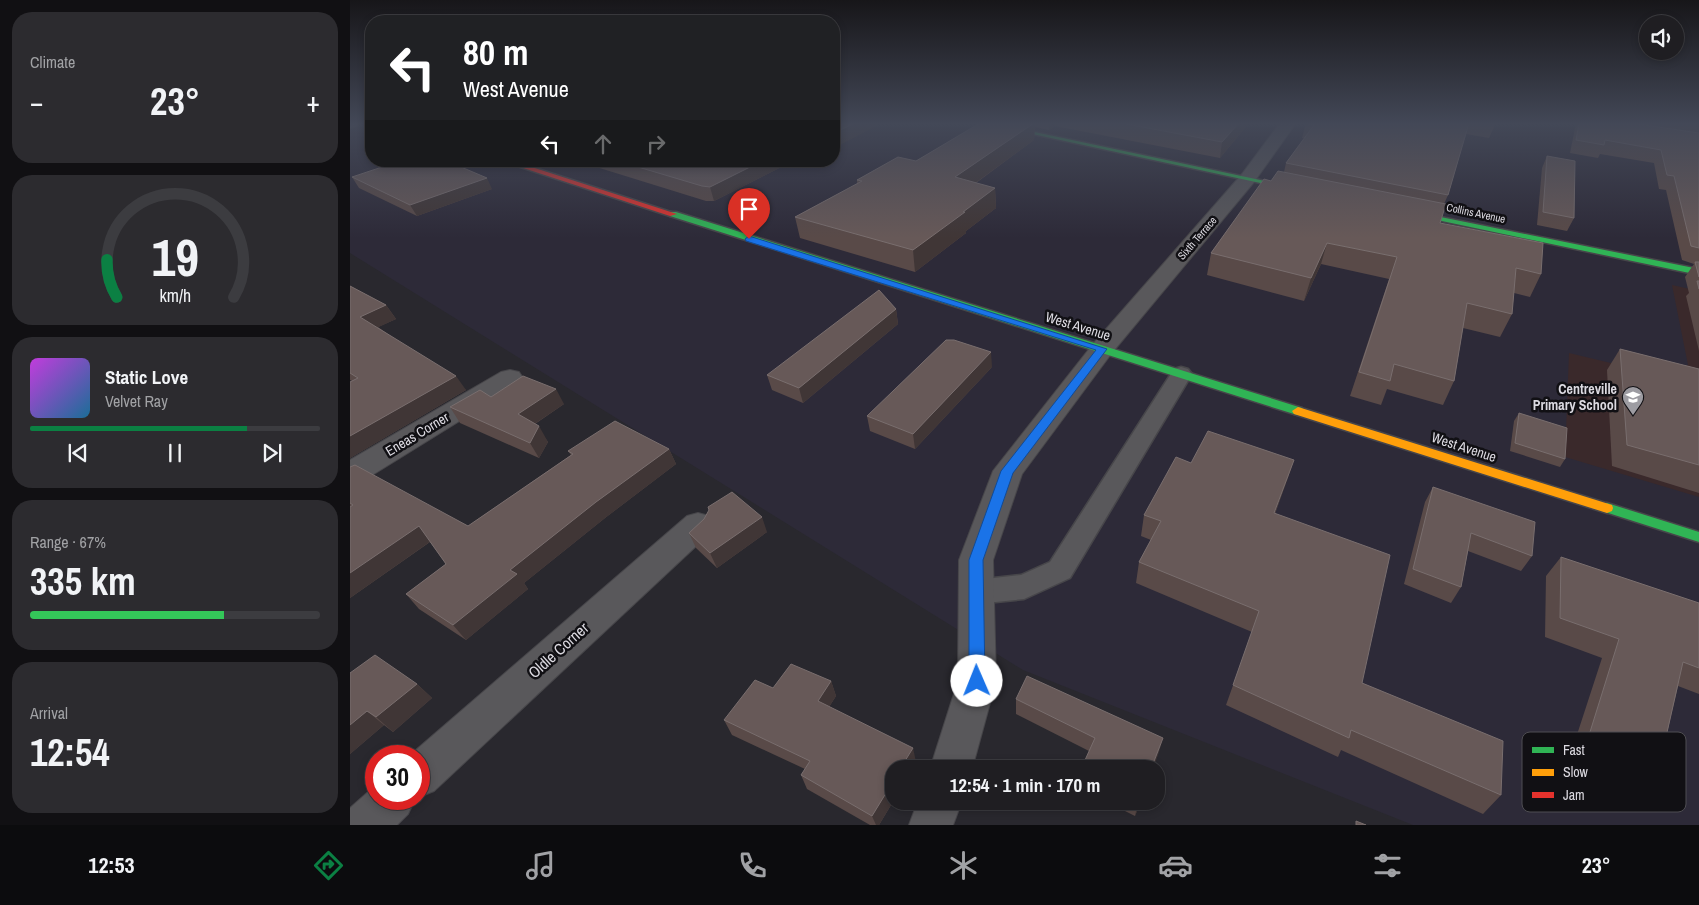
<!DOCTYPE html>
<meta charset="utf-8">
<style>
body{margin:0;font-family:"Archivo Narrow",sans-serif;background:#2c2b2f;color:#f1f3f6;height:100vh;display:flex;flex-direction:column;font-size:19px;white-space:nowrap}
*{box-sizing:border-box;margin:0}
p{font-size:16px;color:#a1a2a5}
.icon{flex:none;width:28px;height:28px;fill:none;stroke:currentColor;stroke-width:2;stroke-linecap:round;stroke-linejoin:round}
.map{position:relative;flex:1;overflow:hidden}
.sheet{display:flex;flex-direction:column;gap:12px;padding:12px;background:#111013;width:350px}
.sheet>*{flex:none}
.banner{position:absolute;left:15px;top:15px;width:475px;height:152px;border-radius:20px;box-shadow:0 2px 8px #0003,0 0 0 1px #3c3c40;background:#202124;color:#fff;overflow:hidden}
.tools{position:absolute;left:1289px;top:15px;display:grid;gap:10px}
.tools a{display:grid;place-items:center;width:45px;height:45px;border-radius:50%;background:#1f1e22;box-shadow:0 2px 8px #0003,0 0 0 1px #3c3c40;font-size:25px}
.speed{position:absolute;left:15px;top:745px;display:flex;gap:10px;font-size:25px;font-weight:700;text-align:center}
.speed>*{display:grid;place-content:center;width:65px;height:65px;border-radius:50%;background:#1f1e22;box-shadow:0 2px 8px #0003,0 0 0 1px #3c3c40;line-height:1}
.speed .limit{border:8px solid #d22;background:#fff;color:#111}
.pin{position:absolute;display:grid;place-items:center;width:42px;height:42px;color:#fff;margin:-51px -21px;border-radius:50% 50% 50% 0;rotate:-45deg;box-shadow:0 0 5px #0007}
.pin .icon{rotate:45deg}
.me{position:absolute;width:55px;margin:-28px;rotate:359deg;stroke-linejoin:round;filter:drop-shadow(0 0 4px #0008)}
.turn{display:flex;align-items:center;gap:18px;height:105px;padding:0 15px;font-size:22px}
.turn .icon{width:65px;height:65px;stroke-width:2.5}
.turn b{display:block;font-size:35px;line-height:42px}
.lanes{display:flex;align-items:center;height:48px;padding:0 15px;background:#0003;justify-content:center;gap:25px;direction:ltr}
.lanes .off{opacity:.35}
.big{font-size:38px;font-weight:700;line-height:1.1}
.sheet .widget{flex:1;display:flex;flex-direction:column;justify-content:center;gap:8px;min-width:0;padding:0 18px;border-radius:20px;background:#2c2b2f}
.sheet .dial{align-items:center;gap:0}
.dial svg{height:130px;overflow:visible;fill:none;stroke:#3c3c40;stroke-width:7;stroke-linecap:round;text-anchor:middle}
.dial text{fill:#f1f3f6;stroke:none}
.song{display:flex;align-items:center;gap:15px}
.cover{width:60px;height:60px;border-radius:8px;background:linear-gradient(135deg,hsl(290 70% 55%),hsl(200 70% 35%))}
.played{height:5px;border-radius:2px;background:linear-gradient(90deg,#0b8043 75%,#3c3c40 75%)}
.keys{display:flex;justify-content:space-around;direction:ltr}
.heat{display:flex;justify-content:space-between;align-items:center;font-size:28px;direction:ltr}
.charge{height:8px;border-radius:4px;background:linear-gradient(90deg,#34c759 67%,#3c3c40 0)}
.trip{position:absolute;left:535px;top:760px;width:280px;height:50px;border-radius:20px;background:#1f1e22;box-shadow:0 2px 8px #0003,0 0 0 1px #3c3c40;font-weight:700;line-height:50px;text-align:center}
.dock{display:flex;height:80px;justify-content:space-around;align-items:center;background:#0c0c0e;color:#a1a2a5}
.dock .icon{width:35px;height:35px}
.dock .on{color:#0b8043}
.dock b{font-size:22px;color:#f1f3f6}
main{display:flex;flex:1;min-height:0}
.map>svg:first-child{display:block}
.built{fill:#2d2a38}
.education{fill:#3a292b}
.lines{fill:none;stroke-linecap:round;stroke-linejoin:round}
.lane-casing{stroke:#47464a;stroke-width:3}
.street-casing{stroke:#47464a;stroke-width:2}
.fast-casing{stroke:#47464a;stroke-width:3}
.slow-casing{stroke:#47464a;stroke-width:3}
.jam-casing{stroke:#47464a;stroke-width:3}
.lane{fill:#59585b;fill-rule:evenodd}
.street{fill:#59585b;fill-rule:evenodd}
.fast{fill:#30b455;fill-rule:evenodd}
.slow{fill:#ff9f0a;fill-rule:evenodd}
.jam{fill:#e5322d;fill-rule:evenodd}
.wall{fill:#594a48}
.shaded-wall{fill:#403636}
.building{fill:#675958;stroke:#796e6e}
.route{fill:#1a73e8;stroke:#114b97}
.labels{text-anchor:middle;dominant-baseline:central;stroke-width:5;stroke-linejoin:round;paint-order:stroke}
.far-street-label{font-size:11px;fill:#dcdae1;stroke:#111014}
.street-label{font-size:14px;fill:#dcdae1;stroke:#111014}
.poi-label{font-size:14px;font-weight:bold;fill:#dcdae1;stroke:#111014;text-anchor:end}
.near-street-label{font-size:16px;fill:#dcdae1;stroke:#111014}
.key{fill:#111014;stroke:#4e4d52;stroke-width:1}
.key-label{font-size:14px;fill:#dcdae1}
</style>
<main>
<section class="sheet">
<div class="widget"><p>Climate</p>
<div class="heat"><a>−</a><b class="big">23°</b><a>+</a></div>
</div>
<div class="widget dial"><svg viewBox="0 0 100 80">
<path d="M14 69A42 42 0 1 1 86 69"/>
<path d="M14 69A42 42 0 0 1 8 46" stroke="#0b8043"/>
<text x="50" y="56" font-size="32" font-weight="700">19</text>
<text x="50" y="72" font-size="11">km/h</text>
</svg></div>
<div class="widget">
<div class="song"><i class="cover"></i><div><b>Static Love</b><p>Velvet Ray</p></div></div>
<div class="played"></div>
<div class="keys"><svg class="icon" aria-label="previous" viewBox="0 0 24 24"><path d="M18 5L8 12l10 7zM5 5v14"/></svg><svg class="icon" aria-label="pause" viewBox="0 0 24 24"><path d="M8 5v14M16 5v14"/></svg><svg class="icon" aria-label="next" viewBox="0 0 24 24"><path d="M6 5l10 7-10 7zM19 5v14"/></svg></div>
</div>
<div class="widget"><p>Range · 67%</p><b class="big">335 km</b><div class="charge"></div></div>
<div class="widget"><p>Arrival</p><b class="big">12:54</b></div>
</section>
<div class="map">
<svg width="1349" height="825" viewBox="0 0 1349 825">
<rect width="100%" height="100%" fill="#29282e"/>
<polygon class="built" points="0,123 21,123 21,161 484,161 484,123 1349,123 1349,825 1063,825 673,670 0,253"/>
<polygon class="education" points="1322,285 1349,291 1349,497 1215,457 1219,353 1311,375 1338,365"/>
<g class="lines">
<g class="lane-casing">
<polygon id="lane" points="831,367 838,369 842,374 720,578 674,599 626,604 616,600 612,592 616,584 626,580 671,575 700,562 824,369"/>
</g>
<g class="street-casing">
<g id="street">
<polygon points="0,123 9,123 6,126 0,128"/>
<polygon points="930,123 946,123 904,182 761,354 672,474 643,560 646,681 622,769 580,769 608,681 609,560 643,471 743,344 892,174"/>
<polygon points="160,370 169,372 173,378 169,384 11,482 0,485 0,460 151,372"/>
<polygon points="348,513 359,516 364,525 359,534 84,791 69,797 69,756 59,756 337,516"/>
<polygon points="26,785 26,799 65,799 58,814 47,825 0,825 0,808"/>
<polygon points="568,801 612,801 603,825 559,825"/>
</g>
</g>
<g class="fast-casing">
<g id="fast">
<polygon points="631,123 643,123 952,189 948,191"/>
<polygon points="1051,209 1349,269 1349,275 1054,213 1050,211"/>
<polygon points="320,212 326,212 952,408 954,411 948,415 944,414 320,216"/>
<polygon points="1257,503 1349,532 1349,542 1252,511 1251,508 1252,505"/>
</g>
</g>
<g class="slow-casing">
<polygon id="slow" points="948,407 1262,505 1263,508 1262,511 1257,513 944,414 942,411"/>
</g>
<g class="jam-casing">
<polygon id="jam" points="152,161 163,161 327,214 320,216"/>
</g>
<use href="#lane" class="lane"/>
<use href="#street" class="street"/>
<use href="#fast" class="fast"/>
<use href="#slow" class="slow"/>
<use href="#jam" class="jam"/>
</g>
<g class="wall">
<polygon points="630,123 899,123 870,158 705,126 699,130 685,127 684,140 626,183 645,188 646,208 616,231 616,233 565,272 450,238 445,217 507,184 507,180 566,161"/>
<polygon points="956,123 1146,123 1139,138 1116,134 1098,195 1094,204 1090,223 1191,274 1180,297 1164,293 1162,314 1150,337 1113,328 1104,381 1093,405 1037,389 1031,405 1000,396 1039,279 971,264 954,301 857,275 861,253 921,181 934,172 936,163 954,138 952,138"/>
<polygon points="1226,123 1349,123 1349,351 1336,296 1339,293 1335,277 1344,264 1332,260 1316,190 1309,189 1304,163 1250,154 1248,158 1220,153"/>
<polygon points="1197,156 1224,218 1217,231 1187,225 1192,168"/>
<polygon points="227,161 443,161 364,201 356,201"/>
<polygon points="2,177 142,189 67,216 9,188"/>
<polygon points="0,286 36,305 46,319 28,327 116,390 0,458 0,382 2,381 0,380"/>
<polygon points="546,309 548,324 453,403 422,390 417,375"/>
<polygon points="1270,349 1349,369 1349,493 1262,466 1257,370"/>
<polygon points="642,367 565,449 520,431 517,416"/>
<polygon points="141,397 214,404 185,424 198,442 189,458 110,423 100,407"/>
<polygon points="1169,413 1215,459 1210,467 1160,451 1164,421"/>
<polygon points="319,449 326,464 255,518 174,583 178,589 116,640 69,609 56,594 96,564 80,542 0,598 0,467 118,526 221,455 218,451"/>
<polygon points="944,460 925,514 1012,683 1151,795 1133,814 991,750 988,757 876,705 902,632 786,583 789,562 801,540 791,536 794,515 841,463"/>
<polygon points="1083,487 1182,556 1171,571 1118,551 1111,587 1101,603 1054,584 1075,502"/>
<polygon points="417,532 367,568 346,548 339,533"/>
<polygon points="1211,557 1349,603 1349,694 1328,686 1308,772 1287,789 1222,750 1252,658 1195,637 1196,576"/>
<polygon points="0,673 67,684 82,698 43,732 34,725 0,754"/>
<polygon points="481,681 486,696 479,707 566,762 544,769 544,800 529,825 520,825 457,789 451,775 455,769 382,735 374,720 423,688"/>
<polygon points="666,699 809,752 739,751 666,714"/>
<polygon points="755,801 791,801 785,816"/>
</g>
<g class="shaded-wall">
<polygon points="505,123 532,123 488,146 487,139 484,141 484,126 487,125"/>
<polygon points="685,123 684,140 606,197 605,177"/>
<polygon points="699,123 705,123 705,126 699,130"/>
<polygon points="889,123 899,123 870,158 872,142"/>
<polygon points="412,161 443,161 364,201 360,187"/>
<polygon points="137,178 142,189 67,216 60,205"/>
<polygon points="645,188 646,208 616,231 616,233 565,272 563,250"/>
<polygon points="977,243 971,264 954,301 961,278"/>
<polygon points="36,305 46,319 20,331 10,317"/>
<polygon points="546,309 548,324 453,403 449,388"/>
<polygon points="641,352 642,367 565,449 563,434"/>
<polygon points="106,376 116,390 0,458 0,436"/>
<polygon points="206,389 214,404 177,429 168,414"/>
<polygon points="189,426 198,442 189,458 180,443"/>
<polygon points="319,449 326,464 255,518 174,583 178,589 116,640 103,625 160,570 246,502"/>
<polygon points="944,460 937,481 917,534 924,513"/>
<polygon points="412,517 417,532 367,568 360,553"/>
<polygon points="69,526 81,541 0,598 0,573"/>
<polygon points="481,681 486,696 473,716 468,701"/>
<polygon points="67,684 82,698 43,732 26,717"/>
<polygon points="17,711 34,725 0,754 0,725"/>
<polygon points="813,738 809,752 803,769 801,769"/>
<polygon points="563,748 566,762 562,769 550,769"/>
<polygon points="544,780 544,800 529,825 526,825 522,816"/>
<polygon points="789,801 791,801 785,816 788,803"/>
</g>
<g class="building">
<polygon points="484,123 505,123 486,132 487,125 484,126"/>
<polygon points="630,123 684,123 605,177 645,188 613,212 615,212 563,250 445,217 512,181 507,180 548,157 566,161"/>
<polygon points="771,123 889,123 872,142"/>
<polygon points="956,123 1119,123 1098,195 936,163 964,125"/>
<polygon points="1229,123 1281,123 1349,133 1349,248 1341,246 1324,176 1317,175 1311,150 1255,140 1254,145 1226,140"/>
<polygon points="1197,156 1225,161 1224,218 1193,212"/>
<polygon points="50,161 97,161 137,178 60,205 2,177"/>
<polygon points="268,161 412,161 360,187 352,186"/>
<polygon points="928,171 1096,204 1090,223 1193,243 1191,274 1166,268 1162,314 1117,303 1104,381 1044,364 1040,381 1009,372 1047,257 977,243 961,278 861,253 914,179 921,181"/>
<polygon points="1345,262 1349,262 1349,277"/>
<polygon points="1347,281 1349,281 1349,289"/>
<polygon points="0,286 36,305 10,317 106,376 0,436 0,382 8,378 0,373"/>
<polygon points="529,290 546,309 449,388 417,375"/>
<polygon points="596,340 604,340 641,352 563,434 517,416"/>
<polygon points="1270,349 1349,369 1349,465 1277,445"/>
<polygon points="173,376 206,389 168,414 189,426 180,443 100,407 130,390 141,397"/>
<polygon points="1169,413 1217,428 1215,459 1165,443"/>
<polygon points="265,421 319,449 246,502 160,570 167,574 103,625 56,594 96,564 69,526 0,573 0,507 3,505 0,503 0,467 5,465 118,526 223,454 218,451"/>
<polygon points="858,431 944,460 924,513 1040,555 1012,683 1153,741 1151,795 1001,730 999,738 883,685 909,611 789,562 811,521 794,515 826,457 841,463"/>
<polygon points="1083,487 1185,522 1182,556 1121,533 1111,587 1063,569"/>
<polygon points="382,492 412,517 360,553 339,533 354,519 359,510 358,507"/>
<polygon points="1211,557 1349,603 1349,668 1333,662 1308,772 1240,732 1269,639 1210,618"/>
<polygon points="25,655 67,684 26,717 17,711 0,725 0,673"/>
<polygon points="441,664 481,681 468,701 563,748 550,769 544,769 544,780 522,816 451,775 460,761 374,720 405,680 423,688"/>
<polygon points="677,676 813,738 801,769 731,769 745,738 666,699"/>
<polygon points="1006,821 1016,825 1006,825"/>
</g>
<linearGradient id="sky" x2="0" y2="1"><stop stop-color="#171619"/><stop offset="0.52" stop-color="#434857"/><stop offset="1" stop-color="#434857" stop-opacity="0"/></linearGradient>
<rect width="1349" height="238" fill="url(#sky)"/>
<polygon class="route" points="399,236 757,349 663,473 633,560 635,681 633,686 627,688 622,686 619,681 619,560 651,471 746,350 396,241 395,239"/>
<defs>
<g id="school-pin" transform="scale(1.125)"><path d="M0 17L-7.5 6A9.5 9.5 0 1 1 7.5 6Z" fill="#9d9ca2" stroke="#111014"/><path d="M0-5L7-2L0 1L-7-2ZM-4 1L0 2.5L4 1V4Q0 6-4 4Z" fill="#fff"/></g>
</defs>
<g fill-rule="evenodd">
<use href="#school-pin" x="1283" y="397"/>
</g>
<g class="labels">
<g class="far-street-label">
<text transform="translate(1126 213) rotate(12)">Collins Avenue</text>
<text transform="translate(847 238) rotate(-49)">Sixth Terrace</text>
</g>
<g class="street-label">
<text transform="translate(728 326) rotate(17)">West Avenue</text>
<text transform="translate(67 434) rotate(-31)">Eneas Corner</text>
<text transform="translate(1114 447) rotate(18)">West Avenue</text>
</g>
<g class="poi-label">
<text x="1267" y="389">Centreville<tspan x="1267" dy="16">Primary School</tspan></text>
</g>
<g class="near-street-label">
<text transform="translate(208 650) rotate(-42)">Oldle Corner</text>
</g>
</g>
<rect x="1172" y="732" width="164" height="80" rx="8" class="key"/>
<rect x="1182" y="747" width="22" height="6" fill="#30b455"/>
<rect x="1182" y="769" width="22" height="7" fill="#ff9f0a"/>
<rect x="1182" y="792" width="22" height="6" fill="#e5322d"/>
<g class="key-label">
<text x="1213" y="755">Fast</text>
<text x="1213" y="777">Slow</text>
<text x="1213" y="800">Jam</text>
</g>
</svg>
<div class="tools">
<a><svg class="icon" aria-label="sound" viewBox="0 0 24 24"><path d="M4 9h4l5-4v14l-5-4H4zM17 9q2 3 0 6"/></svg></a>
</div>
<div class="speed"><div class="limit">30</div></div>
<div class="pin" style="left:399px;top:239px;background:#d93025"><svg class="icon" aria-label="arrive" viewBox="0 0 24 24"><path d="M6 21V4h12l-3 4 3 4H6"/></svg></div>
<svg class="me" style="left:627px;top:681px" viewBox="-20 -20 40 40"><circle r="19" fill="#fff"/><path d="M0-13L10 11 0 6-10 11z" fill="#1a73e8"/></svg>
<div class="trip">12:54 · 1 min · 170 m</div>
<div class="banner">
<div class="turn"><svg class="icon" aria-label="left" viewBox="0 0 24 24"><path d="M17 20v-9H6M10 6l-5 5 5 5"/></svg><div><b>80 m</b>West Avenue</div></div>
<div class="lanes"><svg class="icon" aria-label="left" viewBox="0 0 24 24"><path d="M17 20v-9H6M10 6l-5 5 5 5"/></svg><svg class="icon off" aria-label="ahead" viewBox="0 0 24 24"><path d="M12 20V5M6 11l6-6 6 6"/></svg><svg class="icon off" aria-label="right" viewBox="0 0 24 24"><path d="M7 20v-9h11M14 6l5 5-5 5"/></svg></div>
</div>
</div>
</main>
<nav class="dock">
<b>12:53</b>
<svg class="icon on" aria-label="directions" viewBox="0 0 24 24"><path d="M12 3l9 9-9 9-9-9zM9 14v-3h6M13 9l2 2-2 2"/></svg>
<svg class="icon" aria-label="music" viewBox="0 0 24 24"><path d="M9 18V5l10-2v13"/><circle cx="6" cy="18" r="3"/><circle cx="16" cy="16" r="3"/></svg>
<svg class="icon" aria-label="phone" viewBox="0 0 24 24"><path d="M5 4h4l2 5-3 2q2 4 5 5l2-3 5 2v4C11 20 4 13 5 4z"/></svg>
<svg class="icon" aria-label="climate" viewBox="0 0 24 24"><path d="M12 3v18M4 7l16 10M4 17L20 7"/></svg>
<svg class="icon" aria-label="car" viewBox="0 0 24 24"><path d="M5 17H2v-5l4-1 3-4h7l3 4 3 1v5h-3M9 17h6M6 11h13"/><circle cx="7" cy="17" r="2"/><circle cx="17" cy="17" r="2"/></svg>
<svg class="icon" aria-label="filters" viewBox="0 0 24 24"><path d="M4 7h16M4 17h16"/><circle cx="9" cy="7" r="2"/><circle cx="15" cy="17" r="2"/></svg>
<b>23°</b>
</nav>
